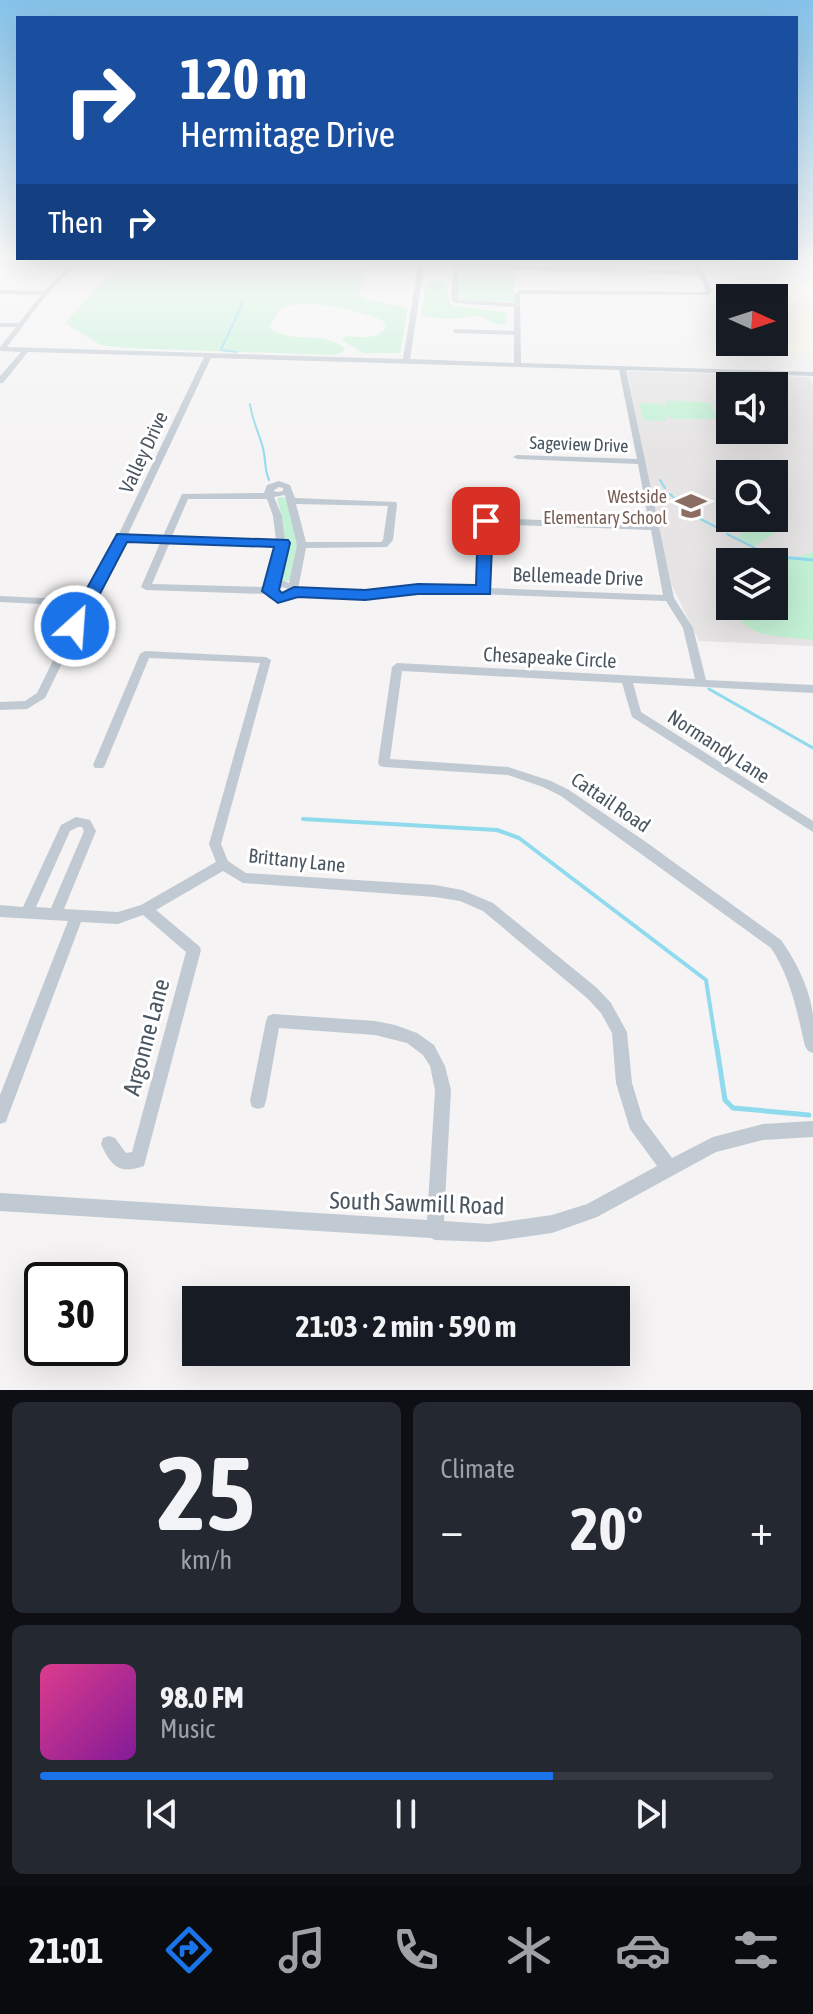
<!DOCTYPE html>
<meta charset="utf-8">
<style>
body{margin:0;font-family:"Asap Condensed",sans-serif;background:#242831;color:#f1f3f6;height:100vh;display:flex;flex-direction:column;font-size:30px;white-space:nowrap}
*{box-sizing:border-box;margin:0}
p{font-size:26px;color:#9ea1a6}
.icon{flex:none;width:44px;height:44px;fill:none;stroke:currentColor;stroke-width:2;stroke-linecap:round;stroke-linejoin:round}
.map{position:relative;height:1390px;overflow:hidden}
.drawer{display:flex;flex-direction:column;gap:12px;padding:12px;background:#0d0f14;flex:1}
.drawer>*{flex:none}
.top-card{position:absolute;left:16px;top:16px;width:782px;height:244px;border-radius:0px;box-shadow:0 8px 32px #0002;background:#1a4fa0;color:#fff;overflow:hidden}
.needle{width:52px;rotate:93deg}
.tools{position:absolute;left:716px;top:284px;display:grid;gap:16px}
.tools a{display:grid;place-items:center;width:72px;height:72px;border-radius:0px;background:#171b24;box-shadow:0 8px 32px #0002;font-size:40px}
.speed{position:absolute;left:24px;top:1262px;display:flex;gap:16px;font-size:40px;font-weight:700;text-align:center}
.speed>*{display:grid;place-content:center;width:104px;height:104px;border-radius:50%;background:#171b24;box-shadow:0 8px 32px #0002;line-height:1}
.speed .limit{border:4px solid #111;border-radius:12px;background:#fff;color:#111}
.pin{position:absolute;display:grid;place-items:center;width:68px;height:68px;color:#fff;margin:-34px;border-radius:16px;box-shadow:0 4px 12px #0006}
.me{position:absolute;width:88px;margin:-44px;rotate:26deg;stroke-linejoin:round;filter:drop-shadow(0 0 6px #0008)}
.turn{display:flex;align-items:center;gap:28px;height:168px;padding:0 32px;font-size:36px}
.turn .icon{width:104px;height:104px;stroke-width:2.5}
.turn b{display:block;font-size:56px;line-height:68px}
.then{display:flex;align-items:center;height:76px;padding:0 32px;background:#0003;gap:16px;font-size:30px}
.big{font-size:60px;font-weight:700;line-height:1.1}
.drawer .widget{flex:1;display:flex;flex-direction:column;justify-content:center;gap:12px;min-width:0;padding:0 28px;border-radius:12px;background:#242831}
.drawer .dial{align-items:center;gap:0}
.dial b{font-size:104px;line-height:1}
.song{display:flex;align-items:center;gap:24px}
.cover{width:96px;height:96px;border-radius:12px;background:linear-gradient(135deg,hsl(330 70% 55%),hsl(290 70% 35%))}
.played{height:8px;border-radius:4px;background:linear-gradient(90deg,#1a73e8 70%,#363941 70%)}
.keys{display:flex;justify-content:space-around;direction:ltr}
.heat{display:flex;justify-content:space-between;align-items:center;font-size:44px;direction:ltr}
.drawer .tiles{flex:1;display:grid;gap:12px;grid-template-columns:1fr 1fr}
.widget:last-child{grid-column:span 2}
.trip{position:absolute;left:182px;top:1286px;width:448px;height:80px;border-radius:0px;background:#171b24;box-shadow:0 8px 32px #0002;font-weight:700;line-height:80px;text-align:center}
.tabs{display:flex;height:128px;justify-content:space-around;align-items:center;background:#090b0e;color:#9ea1a6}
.tabs .icon{width:56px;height:56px}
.tabs .on{color:#1a73e8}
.tabs b{font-size:36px;color:#f1f3f6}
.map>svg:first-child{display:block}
.commercial{fill:#fdf9ef}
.education{fill:#e6e4e5;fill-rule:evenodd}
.green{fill:#c3f1d5}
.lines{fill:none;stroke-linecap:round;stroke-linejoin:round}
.stream-far3{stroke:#90daee;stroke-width:2}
.stream-far2{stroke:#90daee;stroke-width:3}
.stream-far1{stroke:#90daee;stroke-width:4}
.stream{stroke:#90daee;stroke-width:5}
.minor{fill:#c1cad2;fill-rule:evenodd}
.route{fill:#1a73e8;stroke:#114b97;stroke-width:2}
.labels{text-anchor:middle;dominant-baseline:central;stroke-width:6;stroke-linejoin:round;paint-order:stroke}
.far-street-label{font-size:18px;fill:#4a5661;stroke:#fff}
.far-education-label{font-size:18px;fill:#785e54;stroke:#fff;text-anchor:end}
.street-label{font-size:20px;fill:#4a5661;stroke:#fff}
.near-street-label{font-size:24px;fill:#4a5661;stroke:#fff}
</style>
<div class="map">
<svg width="813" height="1390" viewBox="0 0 813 1390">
<rect width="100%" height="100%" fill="#f5f3f3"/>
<polygon class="commercial" points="740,282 813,283 813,353 771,351 767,342 774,342 774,298 747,298"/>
<path class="education" d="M627,371L809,377L813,386V646L699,641L672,586L650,493ZM730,386H774V430H730ZM730,474H774V518H730ZM730,562H774V606H730Z"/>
<g class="green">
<path d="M181,258H320L321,266L368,268L369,272L359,291L362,298L408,308L400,353H363L342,340L346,336C362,337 376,341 386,327L382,320C354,310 310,297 281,308L269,327C287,345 325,330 344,348L343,352L335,355L124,348L101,345L65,323L111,271C136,270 157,264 182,263Z"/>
<polygon points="464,268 515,270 514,302 460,301 457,299 460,269"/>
<polygon points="437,280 446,283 451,306 506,312 507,323 498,325 480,316 451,319 421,316 426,282"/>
<polygon points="667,400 711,403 717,419 672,419 666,414 666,421 643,420 639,403 663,404 666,409"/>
<path d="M280,497L287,498L298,546L291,580L285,582L279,579C287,550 286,528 277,499Z"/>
<polygon points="767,518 786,526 754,546 736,537"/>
<path d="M813,552V640C782,636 744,640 732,606H774V565Z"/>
</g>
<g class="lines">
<g class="stream-far3">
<polyline points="237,352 221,350 243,302"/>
<path d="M250,404C252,420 259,433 263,448C266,460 264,468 269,480"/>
<polyline points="660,480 665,488"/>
<polyline points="670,494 693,515 716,527"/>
<polyline points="727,534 771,556 787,558"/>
</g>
<g class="stream-far2">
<polyline points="770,556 813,560"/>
<polyline points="709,689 813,748"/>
</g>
<polyline class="stream-far1" points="303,819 497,830 519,838 706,980 716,1044"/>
<polyline class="stream" points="716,1042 725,1100 733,1108 809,1115"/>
<g class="minor">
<path d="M71,258H89C62,268 27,322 7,347L403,359L418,266L415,263L418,261L424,266L410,359L514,363V335L455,333L452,331L455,329L514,331V307L454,303L451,299L454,258H460L459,264L697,271L691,258H697L712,291L708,295L522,294L520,295L521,363L813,372V376L626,370L674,598L693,628L706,680L813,685V693L633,683L641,712L813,821V832L632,717L622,683L402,671L390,759L508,767L551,781L569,790L646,842L781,940C796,961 810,989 813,1015C813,1027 813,1041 813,1053L808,1051L805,1046C797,1012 791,978 771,948L561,796L543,787L508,775L384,767L380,766L378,763L392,667L397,663L695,679L683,628L666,601L422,592L365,598L296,595L282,602L269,598L266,594L146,590L141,587L161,541L125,540L110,573L98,590L45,698L27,709L0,710V702L25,701L37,693L80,606L0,602V596L83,600L100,573L204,357L28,352L3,383H0V376L21,352L0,351V347L16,327H0V323H19L41,295L0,294V290L44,291L73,262L53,265H0V261H53ZM459,268L699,275L706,291L704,292L520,290L514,295V303L458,300ZM211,358L619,370L637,459L517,455L513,457L517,459L638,464L649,524L486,518L482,521L479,588L422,586L365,592L298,589L306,548L387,547L393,540L397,504L396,502L295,498L290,485L279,481L267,485L264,493L182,494L163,536L128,534ZM279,487L283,488V491L278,492L273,491ZM285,495L297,545L289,583L284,581L279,582L285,545L288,543L285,541L282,516L274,497ZM188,499H267L273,516L276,540L172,536ZM296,504L388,506L383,540L381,542H306ZM490,524L651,530L663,595L489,588ZM170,542L276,545L268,587L152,584ZM283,587L288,589L287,592L281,596L276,594L275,591Z"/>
<path d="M145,651L266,657L271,660L221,844L228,861L246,873L435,885L462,890L493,903L597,988L611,1003L627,1032L632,1083L643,1119L672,1158L713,1137L763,1124L813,1121V1137L763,1140L716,1152L597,1217L552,1233L489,1242L435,1240L431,1238L0,1211V1193L427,1220L435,1090L430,1066L423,1055L407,1043L375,1035L279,1028L266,1101L264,1107L258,1109L252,1107L250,1101L266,1021L268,1016L273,1014L375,1021L395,1025L417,1033L434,1045L445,1066L451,1090L444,1221L489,1224L552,1215L587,1204L657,1166L630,1129L616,1083L612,1033L601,1013L587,998L483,911L460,901L435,897L243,883L223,871L156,910L199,946L201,950L144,1166C119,1175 111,1166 101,1144L103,1138L109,1136L115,1138L126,1153L132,1152L186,952L143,915L118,924L81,922L8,1116L6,1122L0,1124V1095L68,921L0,917V905L23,907L61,825L76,817L90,820L96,831L64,909L118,912L141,905L216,862L209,844L260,663L149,658L105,765L103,768H95L93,765L140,654ZM78,827H82L84,831L51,908L36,907L70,831Z"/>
</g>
</g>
<linearGradient id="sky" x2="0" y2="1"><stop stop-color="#85c3ea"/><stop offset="0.57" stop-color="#fafafa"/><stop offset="1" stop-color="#fafafa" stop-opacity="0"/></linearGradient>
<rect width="813" height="452" fill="url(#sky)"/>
<polygon class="route" points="486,516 493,521 490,594 418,594 365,600 298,597 278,603 262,591 274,547 127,542 81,630 75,631 66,626 117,534 288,540 290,543 279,590 282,593 294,587 365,590 418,584 476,585 478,521"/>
<defs>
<g id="school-bare" transform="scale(2.4)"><path d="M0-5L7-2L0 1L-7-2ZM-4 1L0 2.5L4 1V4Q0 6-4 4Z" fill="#8d6e63" stroke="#fff" stroke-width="2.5" paint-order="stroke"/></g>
</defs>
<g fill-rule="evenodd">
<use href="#school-bare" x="691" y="506"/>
</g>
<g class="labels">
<g class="far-street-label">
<text transform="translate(579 444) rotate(2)">Sageview Drive</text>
</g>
<g class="far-education-label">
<text x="667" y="496">Westside<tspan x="667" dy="21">Elementary School</tspan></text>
</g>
<g class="street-label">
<text transform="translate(143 452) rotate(-65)">Valley Drive</text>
<text transform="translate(578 576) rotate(2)">Bellemeade Drive</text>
<text transform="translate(550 657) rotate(3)">Chesapeake Circle</text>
<text transform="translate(719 746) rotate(33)">Normandy Lane</text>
<text transform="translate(611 802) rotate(34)">Cattail Road</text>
<text transform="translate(297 860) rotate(6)">Brittany Lane</text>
</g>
<g class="near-street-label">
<text transform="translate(146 1037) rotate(-75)">Argonne Lane</text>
<text transform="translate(417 1203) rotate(2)">South Sawmill Road</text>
</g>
</g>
</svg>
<div class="tools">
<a><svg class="needle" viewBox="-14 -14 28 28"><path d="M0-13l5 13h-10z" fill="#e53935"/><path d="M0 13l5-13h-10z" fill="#9ea1a6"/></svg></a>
<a><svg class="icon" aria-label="sound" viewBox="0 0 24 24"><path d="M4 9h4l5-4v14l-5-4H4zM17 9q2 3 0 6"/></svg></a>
<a><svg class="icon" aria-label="search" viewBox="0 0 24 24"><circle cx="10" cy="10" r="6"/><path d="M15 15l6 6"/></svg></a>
<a><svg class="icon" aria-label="layers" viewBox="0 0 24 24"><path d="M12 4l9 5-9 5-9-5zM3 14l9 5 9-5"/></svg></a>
</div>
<div class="speed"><div class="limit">30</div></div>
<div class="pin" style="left:486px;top:521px;background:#d93025"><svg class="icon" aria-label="arrive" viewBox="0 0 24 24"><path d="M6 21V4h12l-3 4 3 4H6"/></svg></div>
<svg class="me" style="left:75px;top:626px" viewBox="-20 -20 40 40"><circle r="17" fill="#1a73e8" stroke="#fff" stroke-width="3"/><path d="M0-11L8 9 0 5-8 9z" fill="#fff"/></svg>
<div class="trip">21:03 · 2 min · 590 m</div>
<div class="top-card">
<div class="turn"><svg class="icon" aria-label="right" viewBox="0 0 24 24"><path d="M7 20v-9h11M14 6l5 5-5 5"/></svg><div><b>120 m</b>Hermitage Drive</div></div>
<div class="then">Then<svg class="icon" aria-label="right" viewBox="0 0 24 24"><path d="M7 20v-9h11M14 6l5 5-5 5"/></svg></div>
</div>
</div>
<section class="drawer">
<div class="tiles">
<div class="widget dial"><b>25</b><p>km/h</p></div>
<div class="widget"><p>Climate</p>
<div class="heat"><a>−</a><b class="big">20°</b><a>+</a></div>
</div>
<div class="widget">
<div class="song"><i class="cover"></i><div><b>98.0 FM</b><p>Music</p></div></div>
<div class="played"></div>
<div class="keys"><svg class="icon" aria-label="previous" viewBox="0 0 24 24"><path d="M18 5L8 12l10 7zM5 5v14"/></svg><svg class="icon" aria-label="pause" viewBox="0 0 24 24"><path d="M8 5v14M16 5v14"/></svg><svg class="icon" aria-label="next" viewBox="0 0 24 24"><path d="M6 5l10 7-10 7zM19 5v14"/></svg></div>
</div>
</div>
</section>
<nav class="tabs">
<b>21:01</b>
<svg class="icon on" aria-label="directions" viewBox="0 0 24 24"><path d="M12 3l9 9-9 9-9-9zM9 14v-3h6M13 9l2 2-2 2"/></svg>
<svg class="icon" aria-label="music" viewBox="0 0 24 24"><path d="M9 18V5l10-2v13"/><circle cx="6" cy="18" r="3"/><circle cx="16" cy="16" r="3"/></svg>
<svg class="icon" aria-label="phone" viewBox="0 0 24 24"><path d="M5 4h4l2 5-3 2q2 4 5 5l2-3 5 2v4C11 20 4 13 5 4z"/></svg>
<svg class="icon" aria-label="climate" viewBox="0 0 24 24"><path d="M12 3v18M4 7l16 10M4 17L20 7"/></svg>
<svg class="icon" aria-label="car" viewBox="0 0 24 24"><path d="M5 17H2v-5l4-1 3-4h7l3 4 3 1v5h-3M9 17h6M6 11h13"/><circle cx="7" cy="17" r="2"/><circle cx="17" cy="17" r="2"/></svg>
<svg class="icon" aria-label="filters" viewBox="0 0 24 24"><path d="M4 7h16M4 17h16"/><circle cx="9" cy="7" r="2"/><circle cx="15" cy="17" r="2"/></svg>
</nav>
